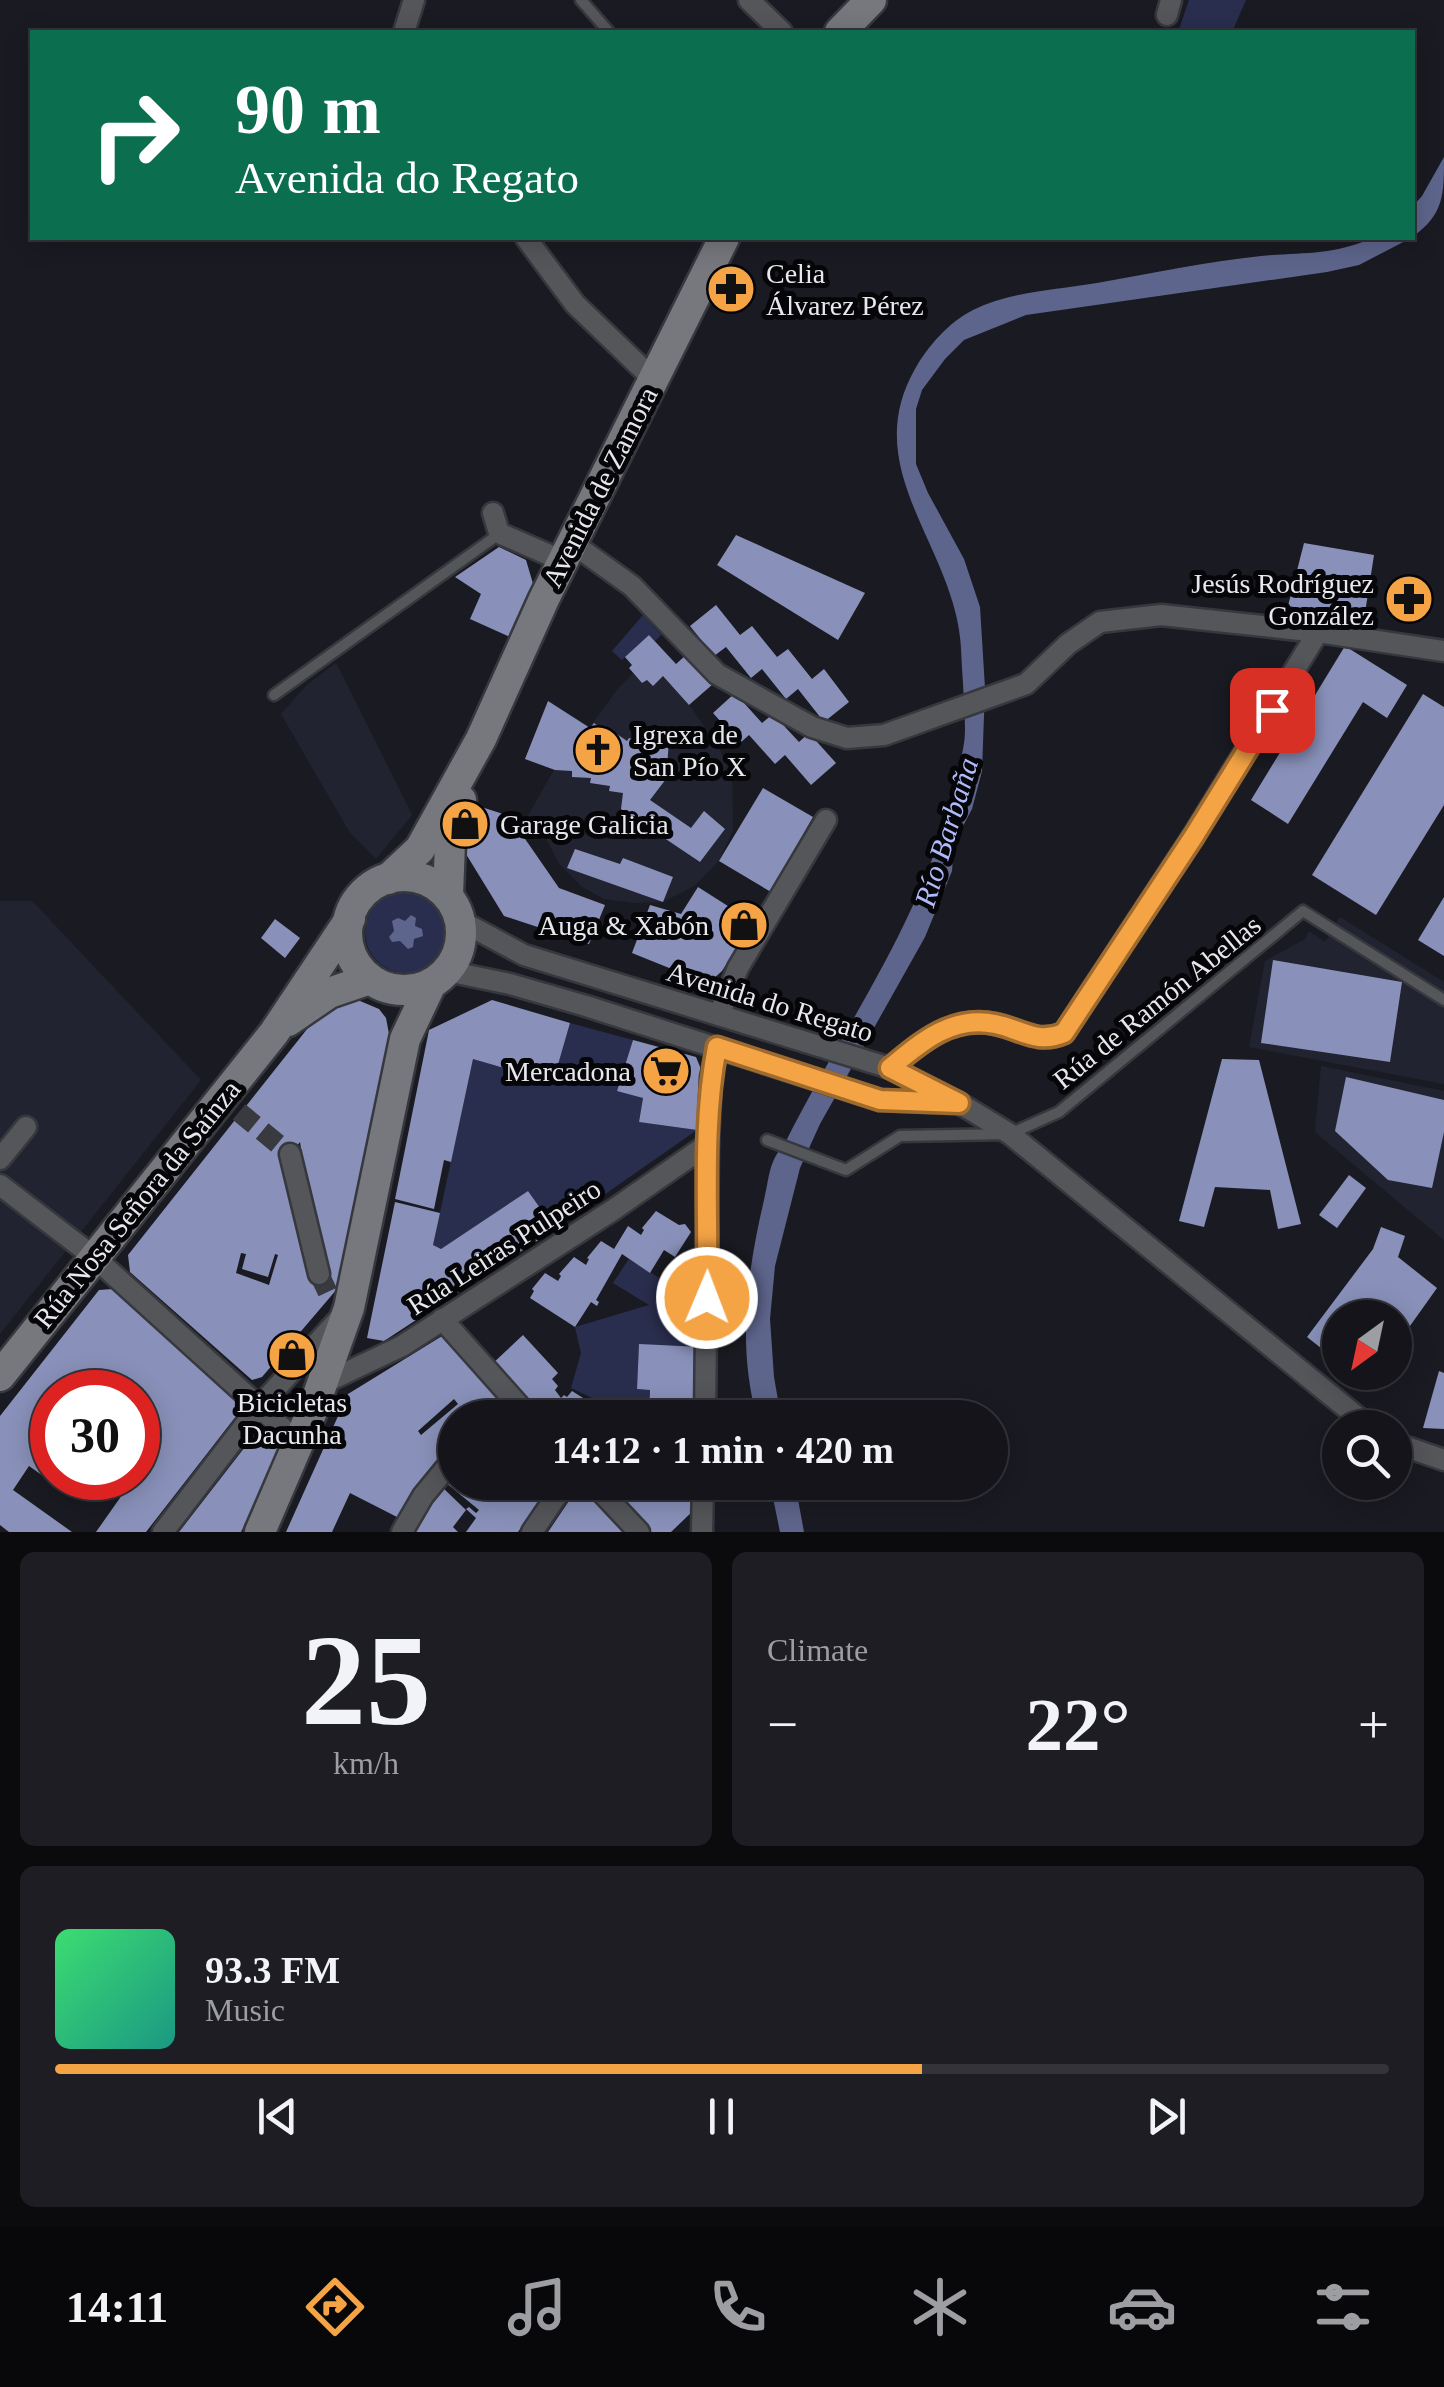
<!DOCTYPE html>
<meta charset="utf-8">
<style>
body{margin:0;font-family:"Times New Roman",serif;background:#1d1d23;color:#f1f3f6;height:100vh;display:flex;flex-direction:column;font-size:38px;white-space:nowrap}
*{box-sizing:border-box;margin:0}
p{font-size:32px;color:#9d9ea2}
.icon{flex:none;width:55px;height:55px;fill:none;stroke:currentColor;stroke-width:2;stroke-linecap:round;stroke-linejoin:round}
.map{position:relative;height:1532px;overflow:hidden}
.details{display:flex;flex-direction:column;gap:20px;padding:20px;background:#0b0b0e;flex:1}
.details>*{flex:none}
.guide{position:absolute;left:30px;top:30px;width:1385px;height:210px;border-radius:0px;box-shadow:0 5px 25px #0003,0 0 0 2px #333339;background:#0b6e4f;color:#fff;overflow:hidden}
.needle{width:65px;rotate:213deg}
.fabs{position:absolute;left:1322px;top:1300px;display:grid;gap:20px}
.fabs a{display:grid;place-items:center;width:90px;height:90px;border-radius:50%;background:#14141a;box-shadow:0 5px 25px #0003,0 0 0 2px #333339;font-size:50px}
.speed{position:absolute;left:30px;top:1370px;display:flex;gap:20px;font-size:50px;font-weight:700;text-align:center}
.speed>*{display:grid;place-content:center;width:130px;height:130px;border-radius:50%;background:#14141a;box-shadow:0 5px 25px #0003,0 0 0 2px #333339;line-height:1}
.speed .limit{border:15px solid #d22;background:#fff;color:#111}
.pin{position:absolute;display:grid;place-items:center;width:85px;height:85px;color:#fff;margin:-42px;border-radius:20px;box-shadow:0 5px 15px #0006}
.me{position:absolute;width:110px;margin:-55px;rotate:1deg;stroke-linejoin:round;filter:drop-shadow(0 0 8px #0008)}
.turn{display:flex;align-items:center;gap:35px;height:210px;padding:0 40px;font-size:45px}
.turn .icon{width:130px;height:130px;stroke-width:2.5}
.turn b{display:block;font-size:70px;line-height:85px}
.big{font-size:75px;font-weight:700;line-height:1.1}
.details .card{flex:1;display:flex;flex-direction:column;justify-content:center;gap:15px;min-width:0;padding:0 35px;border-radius:15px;background:#1d1d23}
.details .dial{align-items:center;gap:0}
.dial b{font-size:130px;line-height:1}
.song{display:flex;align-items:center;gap:30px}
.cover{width:120px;height:120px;border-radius:15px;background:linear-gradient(135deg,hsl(140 70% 55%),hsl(170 70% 35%))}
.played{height:10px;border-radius:5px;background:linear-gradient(90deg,#f4a345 65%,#333339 65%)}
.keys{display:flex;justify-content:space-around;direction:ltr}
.heat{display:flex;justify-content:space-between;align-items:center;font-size:55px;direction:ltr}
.details .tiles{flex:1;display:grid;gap:20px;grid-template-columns:1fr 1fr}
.card:last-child{grid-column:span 2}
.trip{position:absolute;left:438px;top:1400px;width:570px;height:100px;border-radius:50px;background:#14141a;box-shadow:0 5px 25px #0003,0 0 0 2px #333339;font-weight:700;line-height:100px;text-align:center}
.dock{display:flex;height:160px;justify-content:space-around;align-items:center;background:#08080a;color:#9d9ea2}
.dock .icon{width:70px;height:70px}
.dock .on{color:#f4a345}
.dock b{font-size:45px;color:#f1f3f6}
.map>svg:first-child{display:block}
.built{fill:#212430}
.green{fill:#2a2e4e}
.water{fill:#5e658c}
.building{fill:#8991ba;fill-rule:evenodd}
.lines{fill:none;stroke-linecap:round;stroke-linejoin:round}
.street-tunnel{stroke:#393a40;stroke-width:20;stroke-dasharray:20 10;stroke-linecap:butt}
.lane-casing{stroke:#37383e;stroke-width:15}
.street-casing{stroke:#37383e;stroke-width:25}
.secondary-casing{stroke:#37383e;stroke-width:35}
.lane{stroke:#55565a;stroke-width:10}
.street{stroke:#55565a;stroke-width:20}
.secondary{stroke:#76787e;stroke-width:30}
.route-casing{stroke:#9f6a2d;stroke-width:25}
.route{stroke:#f4a345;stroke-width:18}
.labels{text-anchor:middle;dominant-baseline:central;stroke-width:10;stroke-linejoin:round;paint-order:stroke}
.poi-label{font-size:28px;fill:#e7e8ed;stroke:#060609;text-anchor:start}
.street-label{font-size:28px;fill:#e7e8ed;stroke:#060609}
.water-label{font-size:30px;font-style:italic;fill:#aebafa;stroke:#060609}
</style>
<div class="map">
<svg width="1444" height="1532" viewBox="0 0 1444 1532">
<rect width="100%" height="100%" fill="#1a1b22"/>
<g class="built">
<polygon points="336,663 412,815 376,859 349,831 281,714 307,685"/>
<polygon points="633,673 642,683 647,680 652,685 663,676 689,705 718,746 732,776 733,830 719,861 694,886 663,902 634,903 604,899 581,886 558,862 544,834 525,821 554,770 525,759 548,701 590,727 617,690"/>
<polygon points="0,901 32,901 201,1080 0,1334"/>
<polygon points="1340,917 1444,982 1444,1084 1249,1047 1265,961 1305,939 1309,931 1325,942"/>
<polygon points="1321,1066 1444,1091 1444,1240 1315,1132"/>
</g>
<g class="green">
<polygon points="1189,0 1246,0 1232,32 1178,32"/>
<polygon points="643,615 661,635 655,641 649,635 622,660 612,651"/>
<circle cx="406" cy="932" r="41"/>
<polygon points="570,1023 633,1040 617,1090 643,1098 639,1122 697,1130 555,1229 528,1191 441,1249 433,1245 473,1059 553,1082"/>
<polygon points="629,1259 690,1297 689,1346 639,1345 637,1389 650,1390 649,1417 632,1417 571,1388 581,1353 575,1327 649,1305 613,1283"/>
</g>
<g class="water">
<path d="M1444,157C1444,195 1444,215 1412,237L1413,206L1422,196Z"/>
<path d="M1372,238H1411L1359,265L1327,272L1026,315L964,340L945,359L922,390L916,409V464L928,493L964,559L980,607L985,688L982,771L972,809L954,843L952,871L925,937L820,1124L800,1168L775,1266L770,1319L774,1377L781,1417L757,1418C737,1345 747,1273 764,1200C770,1175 768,1163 785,1143C844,1025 923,921 953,790C957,771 965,750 965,731C965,703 962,675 961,648C956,547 857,471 915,369C928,346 949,322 973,310C1013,291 1055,290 1097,283C1152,273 1206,262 1261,256C1303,252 1332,256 1372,238Z"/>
<polygon points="411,915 416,918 415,926 422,929 423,936 414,939 413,947 408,949 400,941 392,942 389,937 394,931 392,921 398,918 405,921"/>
<polygon points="770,1483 795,1483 804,1532 780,1532"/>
</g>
<g class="building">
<polygon points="736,535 865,593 838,640 717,565"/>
<polygon points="1304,543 1374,555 1364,619 1288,606"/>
<polygon points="499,547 526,560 534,587 510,637 470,619 481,594 455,577"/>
<polygon points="716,605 740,635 752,626 777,657 788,649 812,679 824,669 849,702 824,722 798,689 786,699 762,669 751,678 726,647 714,656 690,626"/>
<polygon points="649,635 676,664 686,655 713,684 689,705 663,676 653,686 647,680 642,683 629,668 632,665 625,657"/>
<polygon points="1345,646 1407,685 1387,718 1363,702 1288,824 1251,800"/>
<polygon points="735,693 762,723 773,714 799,742 809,733 836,763 811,785 785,755 775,764 749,735 740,743 713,713"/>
<polygon points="1423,694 1444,707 1444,805 1376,915 1312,875"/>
<polygon points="548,701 590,728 594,723 608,734 611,730 627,741 629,738 635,740 644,729 669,741 666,779 650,800 691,828 704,811 725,829 700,862 621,809 623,793 609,791 610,786 590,783 591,778 572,777 572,771 555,770 525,759"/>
<polygon points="763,788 813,817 771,892 719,861"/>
<polygon points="469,803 525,821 521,833 559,888 605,905 589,944 504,916 458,841"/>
<polygon points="575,849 620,864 623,858 673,877 663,902 567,868"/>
<polygon points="698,887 753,922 722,971 712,980 699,980 632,953 650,905 681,914"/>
<polygon points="1444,897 1444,956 1418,940"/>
<polygon points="275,919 300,938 285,958 261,938"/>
<polygon points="1273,960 1402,982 1390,1062 1261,1043"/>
<path d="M353,998L379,1009L386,1018L389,1034L337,1289L262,1377L252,1380L130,1272L128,1255L319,1014ZM300,1142L318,1255L286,1159ZM241,1253L246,1254L242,1269L268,1277L275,1254L278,1255L269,1285L236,1273Z"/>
<polygon points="492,1000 570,1023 553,1082 473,1059 451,1162 444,1160 434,1209 395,1199 429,1030"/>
<polygon points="633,1040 696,1057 703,1074 697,1130 639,1122 643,1098 617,1091"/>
<polygon points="1222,1059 1259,1060 1301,1224 1278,1229 1270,1190 1215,1187 1204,1227 1179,1221"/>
<polygon points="1346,1077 1444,1100 1444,1132 1432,1188 1388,1180 1335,1131"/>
<polygon points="1349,1175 1366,1188 1337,1228 1319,1215"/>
<polygon points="528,1191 555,1229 384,1341 367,1338 395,1202 440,1213 433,1245 441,1249"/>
<polygon points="656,1211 679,1225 685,1224 691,1232 675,1257 664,1250 650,1273 622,1254 596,1300 599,1302 597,1306 591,1302 575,1327 530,1298 534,1291 532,1289 545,1273 558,1281 561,1276 559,1274 574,1257 586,1265 589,1259 587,1258 601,1241 614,1249 628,1226 641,1235 644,1230 642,1228"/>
<polygon points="1381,1227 1405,1236 1398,1257 1437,1288 1395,1347 1395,1318 1340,1318 1340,1363 1307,1337 1373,1249"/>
<polygon points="113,1289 236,1400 237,1415 146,1532 96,1532 134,1478 138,1478 146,1461 138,1455 138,1392 52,1392 52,1478 57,1478 53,1483 29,1466 13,1490 72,1532 9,1532 0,1525 0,1416 99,1290"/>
<path d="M447,1333L500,1395L501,1403L486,1418H455V1446L397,1517L350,1493L332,1532H286L348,1394ZM454,1399L458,1404L421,1435L418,1431Z"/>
<polygon points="523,1335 558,1373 552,1379 558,1386 555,1390 561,1398 564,1395 567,1397 572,1391 599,1408 590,1418 537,1418 490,1366"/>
<polygon points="639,1344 702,1347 699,1418 649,1418 650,1390 637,1389"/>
<polygon points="1439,1371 1444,1373 1444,1429 1423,1428"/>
<polygon points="1353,1372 1384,1372 1377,1391"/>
<polygon points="263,1431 276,1435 280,1444 280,1451 241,1532 179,1532 255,1434"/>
<polygon points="455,1469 455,1482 506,1482 512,1489 518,1482 552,1482 518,1532 466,1532 476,1518 466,1509 469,1507 476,1513 479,1510 445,1482"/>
<polygon points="598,1482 696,1482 695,1509 671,1532 644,1532"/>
<polygon points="441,1486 466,1510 453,1527 458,1532 409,1532"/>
<polygon points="590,1486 632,1532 548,1532 577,1489"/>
</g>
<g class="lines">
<g class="street-tunnel">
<polyline points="239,1112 290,1154"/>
<polyline points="319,1274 330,1297"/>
</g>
<g class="lane-casing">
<g id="lane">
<polyline points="581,0 609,32"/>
<polyline points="274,695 499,534"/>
<polyline points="767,1140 846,1170 900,1136 1010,1134 1059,1112 1303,911 1444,1000"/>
</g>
</g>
<g class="street-casing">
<g id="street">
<polyline points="749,0 782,32"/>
<polyline points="1167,15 1171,0"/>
<polyline points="404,32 414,0"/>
<polyline points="526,238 575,304 654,380"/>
<polyline points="493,513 499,533 563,561"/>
<polyline points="572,543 632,586 717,674 812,727 847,738 884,735 1026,684 1068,644 1100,622 1161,615 1318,632 1444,651"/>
<polyline points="459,920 524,955 890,1068 959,1103 1010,1134 1371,1428"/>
<polyline points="447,971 510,984 586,1006 880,1100 952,1103"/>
<polyline points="719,1015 738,968 826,820"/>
<path d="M890,1068C921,1042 952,1015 995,1024C1021,1029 1037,1045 1064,1033L1193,836L1318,632"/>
<polyline points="290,1154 319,1274"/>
<polyline points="0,1159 26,1127"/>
<polyline points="0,1185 94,1257 299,1443"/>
<polyline points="442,1319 530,1418"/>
<polyline points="322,1384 402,1346 613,1210 708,1144"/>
<polyline points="496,1418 514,1401"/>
<polyline points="705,1418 708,1144 711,1078 717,1047"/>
<polyline points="1395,1443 1444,1460"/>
<polyline points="592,1482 639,1532"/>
<polyline points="163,1532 258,1408 340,1318"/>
<polyline points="402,1532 423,1496 455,1457"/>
<polyline points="532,1532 566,1482"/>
<polyline points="702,1532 703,1482"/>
</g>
</g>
<g class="secondary-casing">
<g id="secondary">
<polyline points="840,32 871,0"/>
<circle cx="404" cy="933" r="57"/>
<polyline points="388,879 420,849 481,739 544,599 724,238"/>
<polyline points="448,895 450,843 461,800"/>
<polyline points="288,1021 329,993 370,979"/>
<polyline points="0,1376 274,1033 350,919"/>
<polyline points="260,1532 313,1409 349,1308 405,1039 431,984"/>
</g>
</g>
<use href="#lane" class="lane"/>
<use href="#street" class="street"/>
<use href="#secondary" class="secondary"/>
</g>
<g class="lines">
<g class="route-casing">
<path id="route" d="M707,1298C709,1216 701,1128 717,1047L880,1100L959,1103L890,1068C921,1042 952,1015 995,1024C1021,1029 1037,1045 1064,1033L1194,836L1272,710"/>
</g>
<use href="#route" class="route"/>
</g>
<defs>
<g id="pharmacy-disc" transform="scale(2.5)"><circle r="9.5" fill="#f4a345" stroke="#060609"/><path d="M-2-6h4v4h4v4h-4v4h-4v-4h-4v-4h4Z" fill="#111"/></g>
<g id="church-disc" transform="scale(2.5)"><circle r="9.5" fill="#f4a345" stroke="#060609"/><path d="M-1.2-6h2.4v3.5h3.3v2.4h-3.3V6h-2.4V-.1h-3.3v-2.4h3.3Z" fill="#111"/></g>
<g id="shop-disc" transform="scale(2.5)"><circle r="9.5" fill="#f4a345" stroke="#060609"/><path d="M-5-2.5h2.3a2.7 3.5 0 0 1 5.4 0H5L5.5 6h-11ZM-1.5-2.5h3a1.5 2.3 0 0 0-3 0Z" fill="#111"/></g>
<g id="supermarket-disc" transform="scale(2.5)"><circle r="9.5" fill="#f4a345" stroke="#060609"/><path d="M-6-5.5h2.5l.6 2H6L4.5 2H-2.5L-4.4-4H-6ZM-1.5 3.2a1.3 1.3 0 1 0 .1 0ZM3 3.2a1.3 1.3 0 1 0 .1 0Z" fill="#111"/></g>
</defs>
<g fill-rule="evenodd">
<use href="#pharmacy-disc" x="731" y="289"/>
<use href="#pharmacy-disc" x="1409" y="599"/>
<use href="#church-disc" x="598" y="750"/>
<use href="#shop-disc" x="465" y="824"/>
<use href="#shop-disc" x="744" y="925"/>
<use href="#supermarket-disc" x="666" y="1071"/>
<use href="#shop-disc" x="292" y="1355"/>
</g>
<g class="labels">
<g class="poi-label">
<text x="766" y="273">Celia<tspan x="766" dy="32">Álvarez Pérez</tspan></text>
<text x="1374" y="583" text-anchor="end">Jesús Rodríguez<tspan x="1374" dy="32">González</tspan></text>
<text x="633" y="734">Igrexa de<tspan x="633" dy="32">San Pío X</tspan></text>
<text x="500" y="824">Garage Galicia</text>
<text x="709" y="925" text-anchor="end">Auga &amp; Xabón</text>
<text x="631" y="1071" text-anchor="end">Mercadona</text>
<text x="292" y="1402" text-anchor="middle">Bicicletas<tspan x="292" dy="32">Dacunha</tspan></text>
</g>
<g class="street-label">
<text transform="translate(600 487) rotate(-63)">Avenida de Zamora</text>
<text transform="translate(770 1002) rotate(17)">Avenida do Regato</text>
<text transform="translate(1157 1002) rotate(-39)">Rúa de Ramón Abellas</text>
<text transform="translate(137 1204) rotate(-51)">Rúa Nosa Señora da Saínza</text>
<text transform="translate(504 1247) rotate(-33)">Rúa Leiras Pulpeiro</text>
</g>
<g class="water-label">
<text transform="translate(946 832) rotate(-73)">Río Barbaña</text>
</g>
</g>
</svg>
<div class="fabs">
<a><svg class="needle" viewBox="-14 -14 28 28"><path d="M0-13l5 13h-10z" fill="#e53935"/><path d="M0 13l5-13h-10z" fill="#9d9ea2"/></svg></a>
<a><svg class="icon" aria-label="search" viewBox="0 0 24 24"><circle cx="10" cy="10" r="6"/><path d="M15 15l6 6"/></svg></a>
</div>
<div class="speed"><div class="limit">30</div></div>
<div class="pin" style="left:1272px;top:710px;background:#d93025"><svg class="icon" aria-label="arrive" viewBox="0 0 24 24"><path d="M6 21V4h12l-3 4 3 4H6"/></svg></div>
<svg class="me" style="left:707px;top:1298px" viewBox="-20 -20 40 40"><circle r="17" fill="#f4a345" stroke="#fff" stroke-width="3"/><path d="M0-11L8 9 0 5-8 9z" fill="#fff"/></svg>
<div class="trip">14:12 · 1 min · 420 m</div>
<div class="guide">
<div class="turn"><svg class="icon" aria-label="right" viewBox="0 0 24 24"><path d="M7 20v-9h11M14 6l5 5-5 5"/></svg><div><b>90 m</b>Avenida do Regato</div></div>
</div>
</div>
<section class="details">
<div class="tiles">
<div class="card dial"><b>25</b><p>km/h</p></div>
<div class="card"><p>Climate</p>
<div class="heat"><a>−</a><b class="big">22°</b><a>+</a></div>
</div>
<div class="card">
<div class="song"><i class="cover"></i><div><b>93.3 FM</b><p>Music</p></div></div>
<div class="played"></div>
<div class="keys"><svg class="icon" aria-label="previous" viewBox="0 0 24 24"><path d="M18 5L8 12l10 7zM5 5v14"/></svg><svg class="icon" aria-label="pause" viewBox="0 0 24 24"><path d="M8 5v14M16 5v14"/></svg><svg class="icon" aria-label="next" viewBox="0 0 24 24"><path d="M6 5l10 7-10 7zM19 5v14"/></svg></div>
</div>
</div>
</section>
<nav class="dock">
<b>14:11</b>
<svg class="icon on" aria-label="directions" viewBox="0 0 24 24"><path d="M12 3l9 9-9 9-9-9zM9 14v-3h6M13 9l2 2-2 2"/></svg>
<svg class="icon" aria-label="music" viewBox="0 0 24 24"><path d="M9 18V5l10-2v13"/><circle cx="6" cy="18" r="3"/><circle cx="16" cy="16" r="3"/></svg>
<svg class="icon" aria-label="phone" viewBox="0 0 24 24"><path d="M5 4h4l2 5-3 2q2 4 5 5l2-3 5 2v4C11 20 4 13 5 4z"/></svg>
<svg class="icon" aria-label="climate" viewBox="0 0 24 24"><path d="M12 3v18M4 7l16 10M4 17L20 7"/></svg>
<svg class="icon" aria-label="car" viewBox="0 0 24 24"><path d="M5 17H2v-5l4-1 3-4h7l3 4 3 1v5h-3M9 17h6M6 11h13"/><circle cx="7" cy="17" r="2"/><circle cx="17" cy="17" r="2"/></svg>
<svg class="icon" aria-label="filters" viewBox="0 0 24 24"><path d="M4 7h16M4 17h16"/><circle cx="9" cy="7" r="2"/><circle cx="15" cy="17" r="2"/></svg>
</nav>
